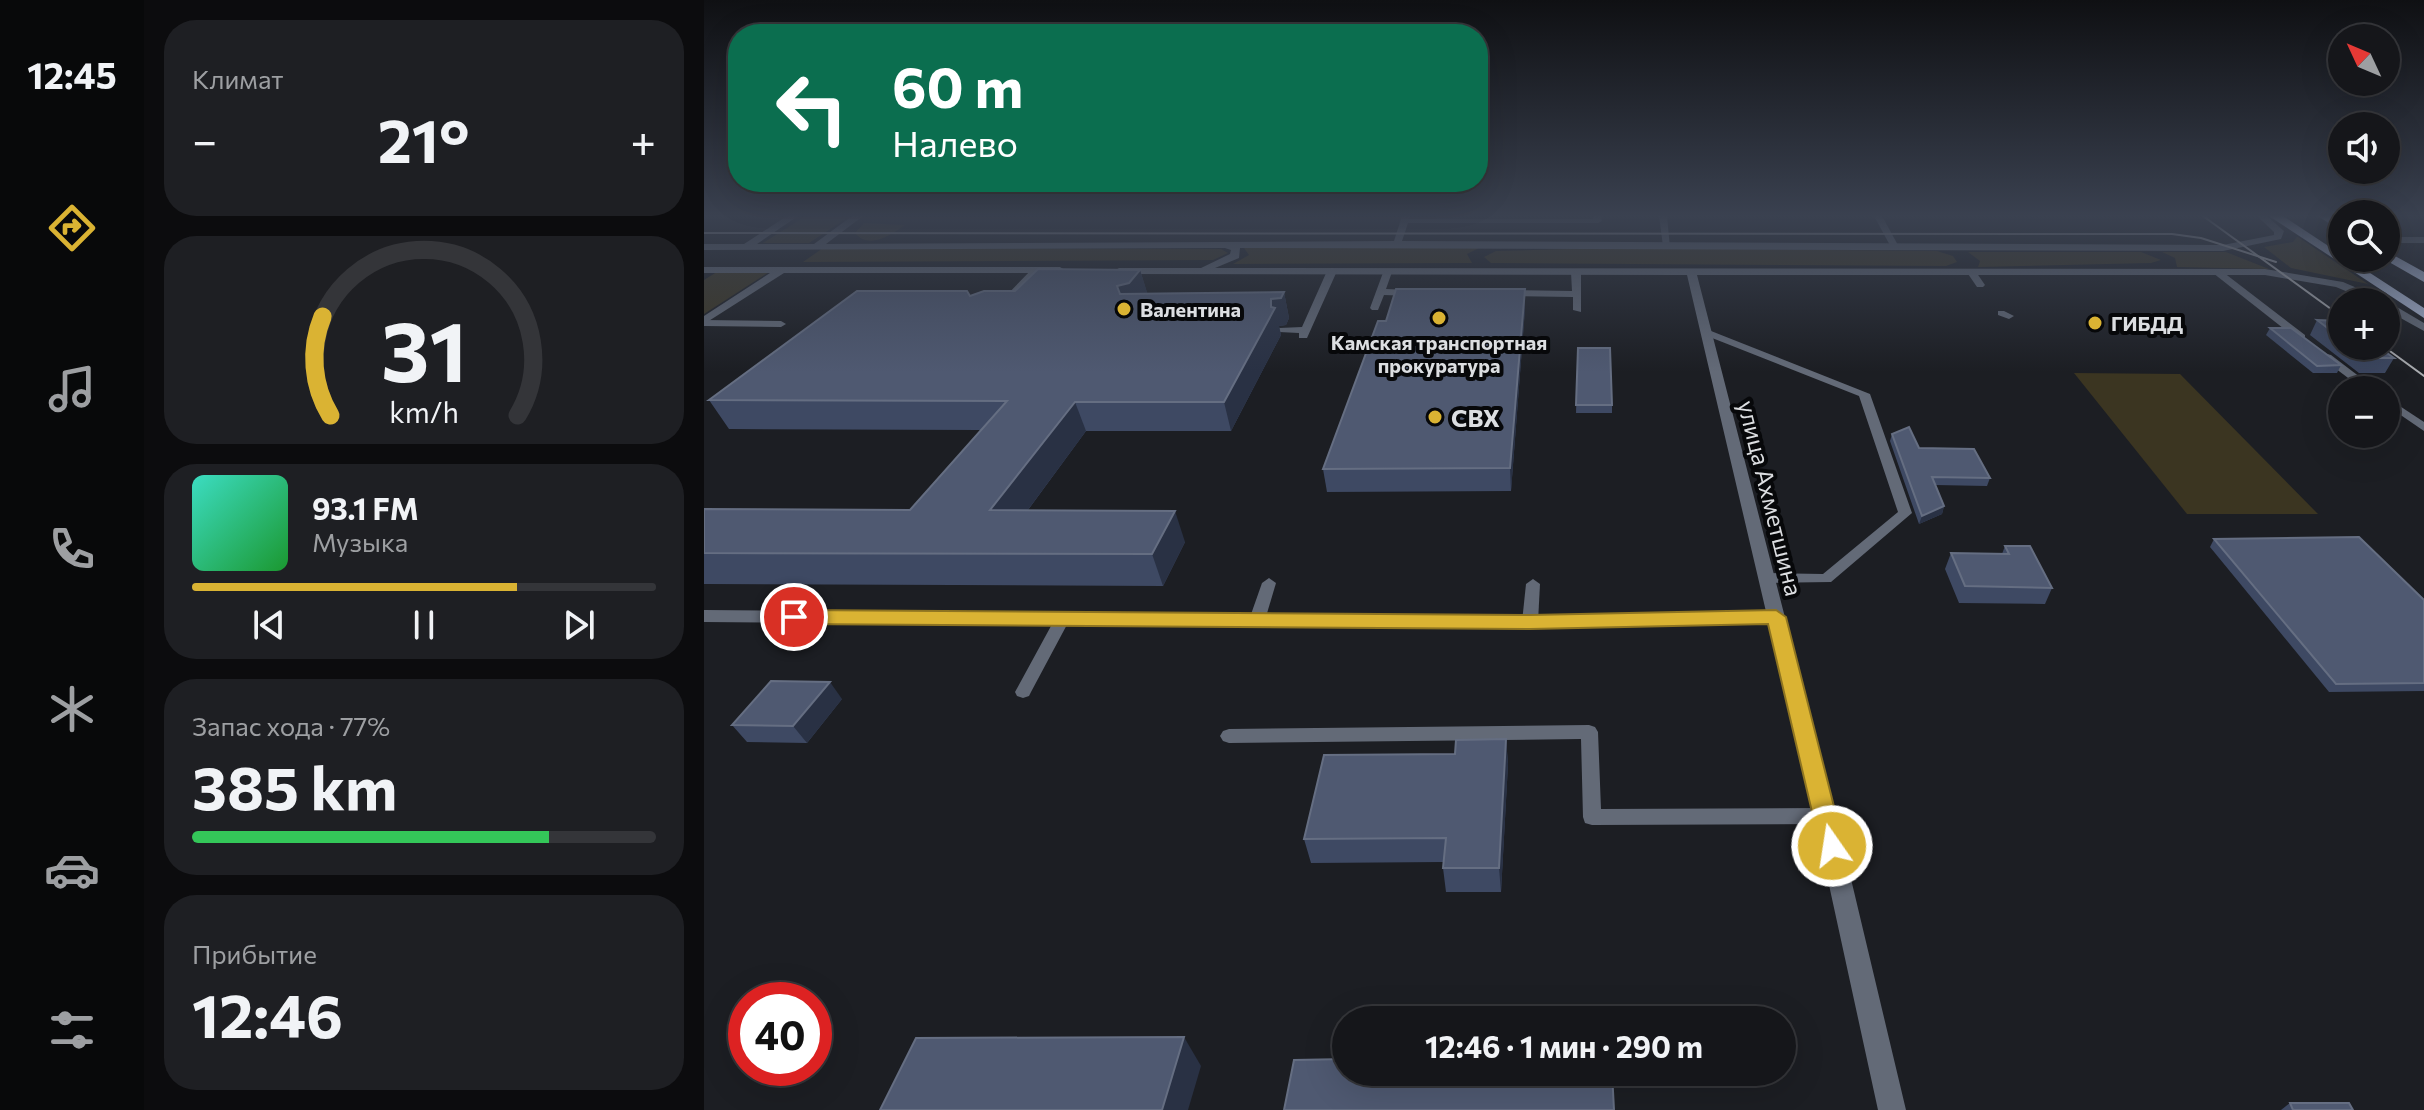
<!DOCTYPE html>
<html lang="ru">
<meta charset="utf-8">
<style>
body{margin:0;font-family:Commissioner,sans-serif;background:#1e1f23;color:#f1f3f6;height:100vh;display:flex;flex-direction:column;font-size:30px;white-space:nowrap}
*{box-sizing:border-box;margin:0}
p{font-size:26px;color:#9d9fa2}
.icon{flex:none;width:44px;height:44px;fill:none;stroke:currentColor;stroke-width:2;stroke-linecap:round;stroke-linejoin:round}
.map{position:relative;flex:1;overflow:hidden}
.drawer{display:flex;flex-direction:column;gap:20px;padding:20px;background:#0c0c0e;width:560px}
.drawer>*{flex:none}
.banner{position:absolute;left:24px;top:24px;width:760px;height:168px;border-radius:32px;box-shadow:0 8px 32px #0002,0 0 0 2px #343539;background:#0b6e4f;color:#fff;overflow:hidden}
.needle{width:52px;rotate:314deg}
.controls{position:absolute;left:1624px;top:24px;display:grid;gap:16px}
.controls a{display:grid;place-items:center;width:72px;height:72px;border-radius:50%;background:#15161a;box-shadow:0 8px 32px #0002,0 0 0 2px #343539;font-size:40px}
.speed{position:absolute;left:24px;top:982px;display:flex;gap:16px;font-size:40px;font-weight:700;text-align:center}
.speed>*{display:grid;place-content:center;width:104px;height:104px;border-radius:50%;background:#15161a;box-shadow:0 8px 32px #0002,0 0 0 2px #343539;line-height:1}
.speed .limit{border:12px solid #d22;background:#fff;color:#111}
.pin{position:absolute;display:grid;place-items:center;width:68px;height:68px;color:#fff;margin:-34px;border:4px solid #fff;border-radius:50%;box-shadow:0 2px 8px #0007}
.me{position:absolute;width:88px;margin:-44px;rotate:347deg;stroke-linejoin:round;filter:drop-shadow(0 0 6px #0008)}
.turn{display:flex;align-items:center;gap:28px;height:168px;padding:0 32px;font-size:36px}
.turn .icon{width:104px;height:104px;stroke-width:2.5}
.turn b{display:block;font-size:56px;line-height:68px}
.big{font-size:60px;font-weight:700;line-height:1.1}
.drawer .widget{flex:1;display:flex;flex-direction:column;justify-content:center;gap:12px;min-width:0;padding:0 28px;border-radius:32px;background:#1e1f23}
.drawer .dial{align-items:center;gap:0}
.dial svg{height:208px;overflow:visible;fill:none;stroke:#343539;stroke-width:7;stroke-linecap:round;text-anchor:middle}
.dial text{fill:#f1f3f6;stroke:none}
.song{display:flex;align-items:center;gap:24px}
.cover{width:96px;height:96px;border-radius:12px;background:linear-gradient(135deg,hsl(170 70% 55%),hsl(130 70% 35%))}
.played{height:8px;border-radius:4px;background:linear-gradient(90deg,#dab333 70%,#343539 70%)}
.keys{display:flex;justify-content:space-around;direction:ltr}
.heat{display:flex;justify-content:space-between;align-items:center;font-size:44px;direction:ltr}
.charge{height:12px;border-radius:6px;background:linear-gradient(90deg,#34c759 77%,#343539 0)}
.trip{position:absolute;left:628px;top:1006px;width:464px;height:80px;border-radius:40px;background:#15161a;box-shadow:0 8px 32px #0002,0 0 0 2px #343539;font-weight:700;line-height:80px;text-align:center}
main{display:flex;flex:1;min-height:0}
.tabs{display:flex;flex-direction:column;width:144px;justify-content:space-around;align-items:center;background:#08090a;color:#9d9fa2}
.tabs .icon{width:56px;height:56px}
.tabs .on{color:#dab333}
.tabs b{font-size:36px;color:#f1f3f6}
.map>svg:first-child{display:block}
.green{fill:#3b3521}
.lines{fill:none;stroke-linecap:round;stroke-linejoin:round}
.service{fill:#636a77;fill-rule:evenodd}
.minor{fill:#636a77;fill-rule:evenodd}
.tertiary{fill:#636a77;fill-rule:evenodd}
.primary{fill:#aab7d4;fill-rule:evenodd}
.tram{stroke:#aaacb0;stroke-width:2}
.wall{fill:#3e4963}
.shaded-wall{fill:#293144}
.building{fill:#4f5971;stroke:#656e82;stroke-width:2}
.route{fill:#dab333;stroke:#8e7421;stroke-width:2}
.poi-dot{fill:#dab333;stroke:#07080a;stroke-width:3}
.labels{text-anchor:middle;dominant-baseline:central;stroke-width:8;stroke-linejoin:round;paint-order:stroke}
.far-poi-label{font-size:20px;font-weight:bold;fill:#dcdee1;stroke:#07080a;text-anchor:start}
.poi-label{font-size:24px;font-weight:bold;fill:#dcdee1;stroke:#07080a;text-anchor:start}
.street-label{font-size:24px;fill:#dcdee1;stroke:#07080a}
</style>
<main>
<nav class="tabs">
<b>12:45</b>
<svg class="icon on" aria-label="directions" viewBox="0 0 24 24"><path d="M12 3l9 9-9 9-9-9zM9 14v-3h6M13 9l2 2-2 2"/></svg>
<svg class="icon" aria-label="music" viewBox="0 0 24 24"><path d="M9 18V5l10-2v13"/><circle cx="6" cy="18" r="3"/><circle cx="16" cy="16" r="3"/></svg>
<svg class="icon" aria-label="phone" viewBox="0 0 24 24"><path d="M5 4h4l2 5-3 2q2 4 5 5l2-3 5 2v4C11 20 4 13 5 4z"/></svg>
<svg class="icon" aria-label="climate" viewBox="0 0 24 24"><path d="M12 3v18M4 7l16 10M4 17L20 7"/></svg>
<svg class="icon" aria-label="car" viewBox="0 0 24 24"><path d="M5 17H2v-5l4-1 3-4h7l3 4 3 1v5h-3M9 17h6M6 11h13"/><circle cx="7" cy="17" r="2"/><circle cx="17" cy="17" r="2"/></svg>
<svg class="icon" aria-label="filters" viewBox="0 0 24 24"><path d="M4 7h16M4 17h16"/><circle cx="9" cy="7" r="2"/><circle cx="15" cy="17" r="2"/></svg>
</nav>
<section class="drawer">
<div class="widget"><p>Климат</p>
<div class="heat"><a>−</a><b class="big">21°</b><a>+</a></div>
</div>
<div class="widget dial"><svg viewBox="0 0 100 80">
<path d="M14 69A42 42 0 1 1 86 69"/>
<path d="M14 69A42 42 0 0 1 11 31" stroke="#dab333"/>
<text x="50" y="56" font-size="32" font-weight="700">31</text>
<text x="50" y="72" font-size="11">km/h</text>
</svg></div>
<div class="widget">
<div class="song"><i class="cover"></i><div><b>93.1 FM</b><p>Музыка</p></div></div>
<div class="played"></div>
<div class="keys"><svg class="icon" aria-label="previous" viewBox="0 0 24 24"><path d="M18 5L8 12l10 7zM5 5v14"/></svg><svg class="icon" aria-label="pause" viewBox="0 0 24 24"><path d="M8 5v14M16 5v14"/></svg><svg class="icon" aria-label="next" viewBox="0 0 24 24"><path d="M6 5l10 7-10 7zM19 5v14"/></svg></div>
</div>
<div class="widget"><p>Запас хода · 77%</p><b class="big">385 km</b><div class="charge"></div></div>
<div class="widget"><p>Прибытие</p><b class="big">12:46</b></div>
</section>
<div class="map">
<svg width="1720" height="1110" viewBox="0 0 1720 1110">
<rect width="100%" height="100%" fill="#1c1e23"/>
<g class="green">
<polygon points="102,216 146,216 105,243 59,243"/>
<path d="M160,223L201,225C187,235 165,250 151,233Z"/>
<polygon points="1593,237 1594,237 1664,284 1587,268 1560,247 1589,242"/>
<polygon points="119,248 517,249 524,253 509,260 99,262"/>
<polygon points="540,248 775,248 763,254 768,263 529,264 545,255"/>
<polygon points="898,248 1233,251 1249,256 1253,262 1242,266 787,263 780,257 792,251"/>
<polygon points="1264,252 1437,252 1457,260 1447,263 1274,267 1276,261"/>
<polygon points="1458,252 1522,252 1565,269 1473,267 1471,258"/>
<polygon points="16,270 68,270 0,314 0,280"/>
<polygon points="1370,373 1476,374 1614,514 1483,514"/>
</g>
<g class="lines">
<g class="service">
<polygon points="698,216 706,216 705,219 889,219 889,216 897,216 898,221 894,223 704,223 697,244 693,247 689,244"/>
<polygon points="955,216 963,216 966,248 959,246"/>
<polygon points="1170,216 1178,216 1195,247 1194,249 1188,249"/>
<rect x="1682" y="237" width="38" height="6"/>
<polygon points="329,268 337,270 306,302 300,302 300,298"/>
<polygon points="628,268 633,271 603,338 595,338 595,333 575,332 575,328 598,327 623,271"/>
<polygon points="872,269 877,272 877,312 869,310 869,297 801,296 796,293 801,290 868,291 867,272"/>
<polygon points="1264,269 1270,269 1281,285 1279,287 1273,287 1262,271"/>
<polygon points="1509,269 1515,269 1601,335 1601,339 1593,339 1509,273"/>
<polygon points="680,270 688,272 682,289 709,290 714,293 709,296 680,295 674,310 668,310 666,308"/>
<polygon points="1294,311 1300,311 1310,316 1305,319 1294,315"/>
<polygon points="0,320 77,321 82,324 77,327 0,326"/>
<polygon points="1002,329 1166,394 1208,513 1127,582 1062,583 1055,578 1062,573 1119,574 1194,512 1155,396 998,334 997,332"/>
<polygon points="1623,354 1627,355 1673,390 1660,390 1619,359 1619,355"/>
<polygon points="1682,397 1720,422 1720,431 1682,405"/>
<polygon points="565,578 572,583 561,620 558,624 548,624 545,620 558,583"/>
<polygon points="829,579 836,584 834,622 831,626 821,626 818,622 822,584"/>
<polygon points="358,614 363,615 366,619 327,692 325,696 319,698 313,696 311,692 353,615"/>
<polygon points="885,725 891,727 894,732 897,809 1121,808 1128,810 1130,816 1128,822 1121,824 888,825 881,823 879,817 877,739 525,743 519,741 516,736 519,731 525,729"/>
</g>
<polygon class="minor" points="0,610 826,616 1072,611 1078,613 1081,617 1078,621 1072,623 826,628 0,622"/>
<g class="tertiary">
<polygon points="83,216 94,216 53,244 110,244 148,216 159,216 122,244 693,241 1519,245 1570,235 1570,232 1553,216 1563,216 1580,231 1577,239 1519,251 536,248 535,258 511,268 1561,269 1639,282 1681,300 1720,323 1720,331 1682,310 1682,302 1668,302 1632,287 1561,275 993,275 1132,816 1202,1110 1174,1110 1110,816 983,275 415,274 410,271 415,268 497,268 526,254 527,250 521,248 0,250 0,244 40,244"/>
<polygon points="0,267 356,267 361,270 356,273 80,273 0,324 0,316 66,273 0,273"/>
</g>
<g class="primary">
<polygon points="1565,216 1579,216 1638,255 1638,258 1643,258 1720,308 1720,318"/>
<polygon points="1614,216 1628,216 1638,223 1638,232"/>
<polygon points="1682,251 1720,272 1720,282 1678,258 1682,258"/>
</g>
<g class="tram">
<polyline points="1499,216 1638,317"/>
<polyline points="0,233 1468,234 1497,238 1572,262"/>
<polyline points="1679,346 1720,376"/>
</g>
</g>
<g class="wall">
<polygon points="436,270 443,293 580,292 585,318 582,325 575,326 577,335 527,431 382,431 324,510 481,542 459,586 0,584 0,509 206,510 277,430 25,429 5,400 266,296 311,291"/>
<polygon points="821,289 821,309 807,491 623,492 619,469 682,321"/>
<polygon points="1613,320 1638,321 1638,346 1673,346 1690,358 1681,373 1655,373 1606,335"/>
<polygon points="1566,328 1637,365 1633,373 1609,373 1562,335"/>
<polygon points="874,348 908,405 908,413 872,413"/>
<polygon points="1188,434 1215,448 1286,478 1283,486 1231,485 1240,506 1238,514 1215,524 1186,441"/>
<polygon points="1510,539 1720,600 1720,691 1625,692 1506,547"/>
<polygon points="1301,546 1348,588 1341,604 1255,603 1241,569 1247,553 1298,554"/>
<polygon points="138,699 103,743 43,742 28,725"/>
<polygon points="802,739 804,764 797,892 742,892 739,868 739,862 607,863 600,839 751,754"/>
<polygon points="1586,1103 1649,1110 1577,1110"/>
</g>
<g class="shaded-wall">
<polygon points="436,270 444,295 421,312 413,286"/>
<polygon points="821,289 821,309 807,491 806,468"/>
<polygon points="580,292 585,318 582,325 575,326 577,335 527,431 520,402 567,307 567,299"/>
<polygon points="371,402 382,431 301,541 286,510"/>
<polygon points="1240,506 1238,514 1215,524 1218,516"/>
<polygon points="471,511 481,542 459,586 448,554"/>
<polygon points="126,682 138,699 103,743 89,726"/>
<polygon points="802,739 804,764 797,892 795,868"/>
<polygon points="480,1037 497,1066 484,1110 458,1110"/>
</g>
<g class="building">
<polygon points="334,269 436,270 425,283 413,286 416,294 580,292 577,298 567,299 567,307 571,308 520,402 371,402 286,510 471,511 448,554 0,553 0,509 206,510 303,401 5,400 153,291 263,291 266,296 280,291 311,291"/>
<polygon points="692,289 821,289 806,468 619,469 674,321 682,321"/>
<polygon points="1613,320 1638,321 1638,339"/>
<polygon points="1566,328 1587,328 1637,365 1613,366"/>
<polygon points="1648,346 1673,346 1690,358 1664,358"/>
<polygon points="874,348 906,348 908,405 872,405"/>
<polygon points="1205,427 1215,448 1270,449 1286,478 1228,477 1240,506 1218,516 1188,434"/>
<polygon points="1655,537 1720,600 1720,683 1632,684 1510,539"/>
<polygon points="1301,546 1326,546 1348,588 1261,586 1247,553 1305,554"/>
<polygon points="67,681 126,682 89,726 28,725"/>
<polygon points="802,739 795,868 739,868 742,838 600,839 620,755 751,754 752,740"/>
<polygon points="480,1037 458,1110 176,1110 212,1038"/>
<polygon points="642,1059 642,1072 908,1072 910,1110 580,1110 590,1060"/>
<polygon points="1586,1103 1645,1103 1649,1110 1589,1110"/>
</g>
<linearGradient id="sky" x2="0" y2="1"><stop stop-color="#0f1013"/><stop offset="0.58" stop-color="#3a4150"/><stop offset="1" stop-color="#3a4150" stop-opacity="0"/></linearGradient>
<rect width="1720" height="372" fill="url(#sky)"/>
<polygon class="route" points="90,610 826,615 1072,610 1082,617 1140,846 1137,853 1128,857 1119,853 1116,846 1064,624 826,629 90,624 80,617"/>
<g class="poi-dot">
<circle cx="420" cy="309" r="8"/>
<circle cx="735" cy="318" r="8"/>
<circle cx="1391" cy="323" r="8"/>
<circle cx="731" cy="417" r="8"/>
</g>
<g class="labels">
<g class="far-poi-label">
<text x="436" y="309">Валентина</text>
<text x="1407" y="323">ГИБДД</text>
<text x="735" y="342" text-anchor="middle">Камская транспортная<tspan x="735" dy="23">прокуратура</tspan></text>
</g>
<g class="poi-label">
<text x="747" y="417">СВХ</text>
</g>
<g class="street-label">
<text transform="translate(1067 498) rotate(76)">улица Ахметшина</text>
</g>
</g>
</svg>
<div class="controls">
<a><svg class="needle" viewBox="-14 -14 28 28"><path d="M0-13l5 13h-10z" fill="#e53935"/><path d="M0 13l5-13h-10z" fill="#9d9fa2"/></svg></a>
<a><svg class="icon" aria-label="sound" viewBox="0 0 24 24"><path d="M4 9h4l5-4v14l-5-4H4zM17 9q2 3 0 6"/></svg></a>
<a><svg class="icon" aria-label="search" viewBox="0 0 24 24"><circle cx="10" cy="10" r="6"/><path d="M15 15l6 6"/></svg></a>
<a>+</a>
<a>−</a>
</div>
<div class="speed"><div class="limit">40</div></div>
<div class="pin" style="left:90px;top:617px;background:#d93025"><svg class="icon" aria-label="arrive" viewBox="0 0 24 24"><path d="M6 21V4h12l-3 4 3 4H6"/></svg></div>
<svg class="me" style="left:1128px;top:846px" viewBox="-20 -20 40 40"><circle r="17" fill="#dab333" stroke="#fff" stroke-width="3"/><path d="M0-11L8 9 0 5-8 9z" fill="#fff"/></svg>
<div class="trip">12:46 · 1 мин · 290 m</div>
<div class="banner">
<div class="turn"><svg class="icon" aria-label="left" viewBox="0 0 24 24"><path d="M17 20v-9H6M10 6l-5 5 5 5"/></svg><div><b>60 m</b>Налево</div></div>
</div>
</div>
</main>
